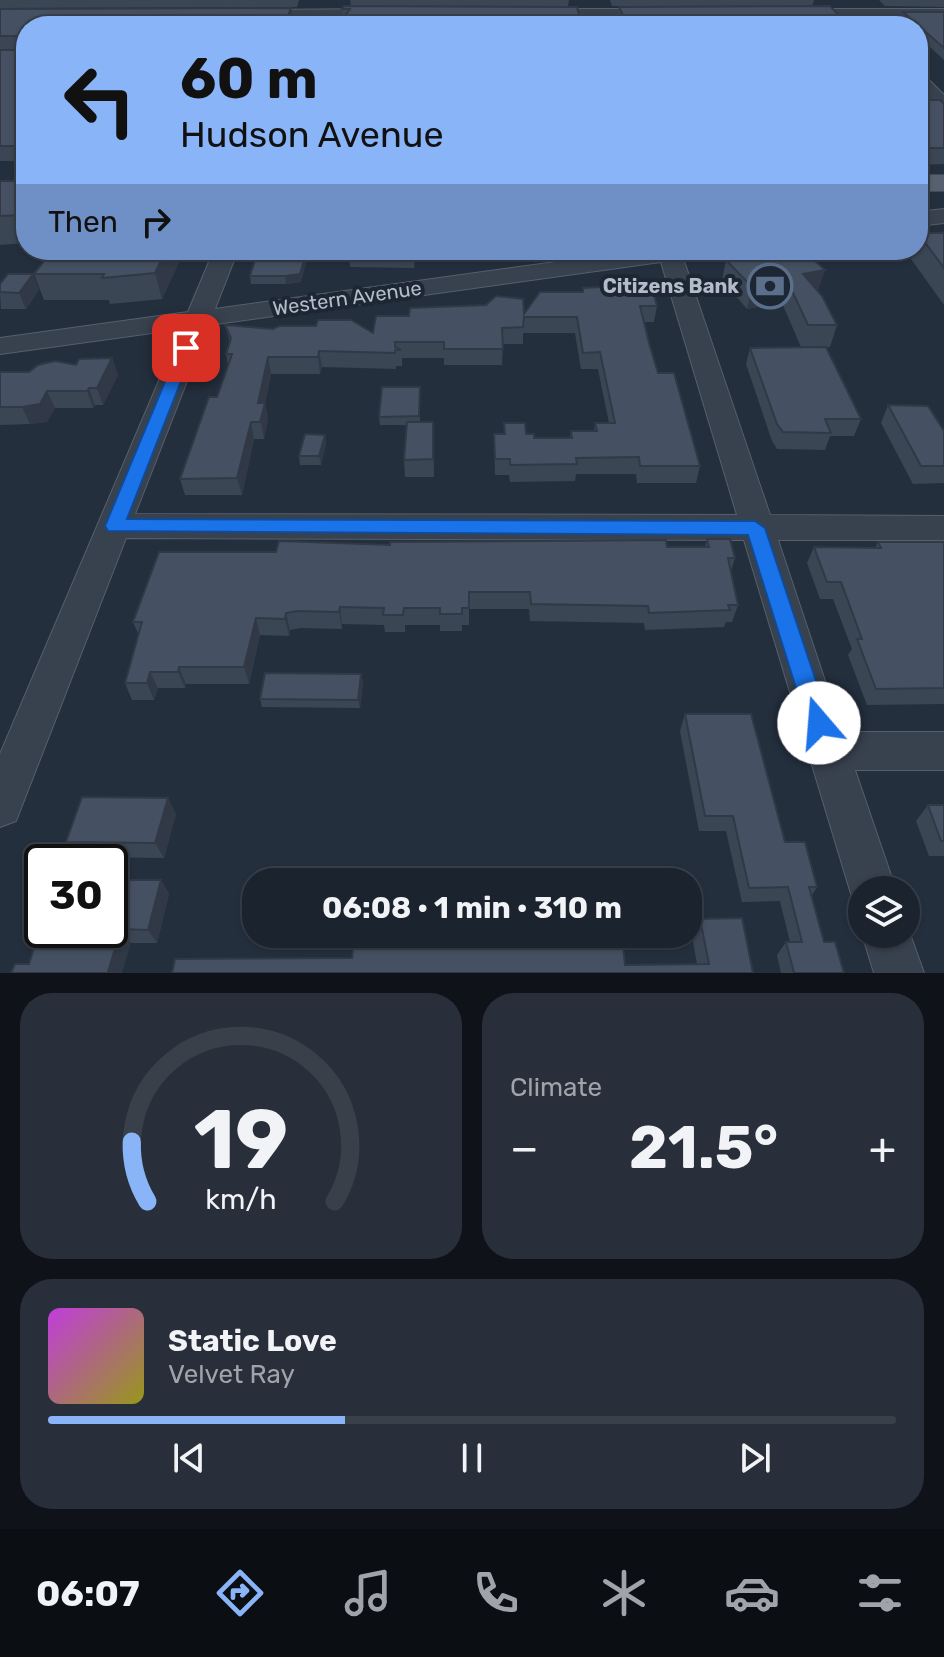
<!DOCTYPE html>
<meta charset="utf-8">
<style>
body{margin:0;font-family:Rubik,sans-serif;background:#282f3a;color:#f1f3f6;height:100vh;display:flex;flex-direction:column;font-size:30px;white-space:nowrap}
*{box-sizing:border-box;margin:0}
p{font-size:26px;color:#a0a4aa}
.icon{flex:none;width:44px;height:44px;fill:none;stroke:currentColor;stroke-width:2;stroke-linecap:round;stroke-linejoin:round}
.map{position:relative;height:973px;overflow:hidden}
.sheet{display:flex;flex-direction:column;gap:20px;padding:20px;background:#0f1319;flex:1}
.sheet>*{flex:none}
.guide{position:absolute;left:16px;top:16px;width:912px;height:244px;border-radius:32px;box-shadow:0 2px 6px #0004,0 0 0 2px #39404a;background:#8ab4f8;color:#111;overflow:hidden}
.tools{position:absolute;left:848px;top:876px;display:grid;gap:16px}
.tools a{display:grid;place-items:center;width:72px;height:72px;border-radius:50%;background:#1b232e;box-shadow:0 2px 6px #0004,0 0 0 2px #39404a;font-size:40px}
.speed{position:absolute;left:24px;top:844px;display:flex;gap:16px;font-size:40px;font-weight:700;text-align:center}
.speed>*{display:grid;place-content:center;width:104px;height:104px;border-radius:50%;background:#1b232e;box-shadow:0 2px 6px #0004,0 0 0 2px #39404a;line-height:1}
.speed .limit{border:4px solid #111;border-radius:12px;background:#fff;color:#111}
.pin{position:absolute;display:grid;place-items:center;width:68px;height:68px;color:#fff;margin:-34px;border-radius:16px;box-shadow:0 4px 12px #0006}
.me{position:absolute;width:88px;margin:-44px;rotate:342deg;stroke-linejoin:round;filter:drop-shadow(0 0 6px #0008)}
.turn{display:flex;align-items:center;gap:28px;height:168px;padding:0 32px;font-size:36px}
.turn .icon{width:104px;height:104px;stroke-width:2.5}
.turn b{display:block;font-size:56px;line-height:68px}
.then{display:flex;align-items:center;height:76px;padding:0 32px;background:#0003;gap:16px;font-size:30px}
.big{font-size:60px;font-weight:700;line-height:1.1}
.sheet .card{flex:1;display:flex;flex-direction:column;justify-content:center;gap:12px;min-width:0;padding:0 28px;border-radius:32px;background:#282f3a}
.sheet .dial{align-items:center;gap:0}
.dial svg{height:208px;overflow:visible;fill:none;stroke:#39404a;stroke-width:7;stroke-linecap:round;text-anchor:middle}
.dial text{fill:#f1f3f6;stroke:none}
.song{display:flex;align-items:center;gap:24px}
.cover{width:96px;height:96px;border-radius:12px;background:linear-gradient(135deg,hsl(290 70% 55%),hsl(60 70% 35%))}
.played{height:8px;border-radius:4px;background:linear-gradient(90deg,#8ab4f8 35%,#39404a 35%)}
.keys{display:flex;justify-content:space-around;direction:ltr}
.heat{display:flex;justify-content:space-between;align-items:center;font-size:44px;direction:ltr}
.sheet .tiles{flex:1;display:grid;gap:20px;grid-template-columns:1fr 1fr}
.card:last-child{grid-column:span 2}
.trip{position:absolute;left:242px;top:868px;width:460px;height:80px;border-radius:32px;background:#1b232e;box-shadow:0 2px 6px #0004,0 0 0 2px #39404a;font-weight:700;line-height:80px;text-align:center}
.tab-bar{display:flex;height:128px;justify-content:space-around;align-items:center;background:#0b0e12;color:#a0a4aa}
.tab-bar .icon{width:56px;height:56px}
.tab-bar .on{color:#8ab4f8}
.tab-bar b{font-size:36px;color:#f1f3f6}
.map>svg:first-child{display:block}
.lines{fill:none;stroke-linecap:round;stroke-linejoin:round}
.minor-casing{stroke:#565f6c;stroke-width:2}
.major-casing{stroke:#414a57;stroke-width:2}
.minor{fill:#38414e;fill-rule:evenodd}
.major{fill:#56606e;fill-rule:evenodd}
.wall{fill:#3b4654}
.shaded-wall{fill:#303945}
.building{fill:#455162;stroke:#303945;stroke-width:2}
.route{fill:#1a73e8;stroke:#114b97;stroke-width:2}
.labels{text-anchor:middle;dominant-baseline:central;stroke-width:8;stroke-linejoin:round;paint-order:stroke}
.far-poi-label{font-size:20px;font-weight:bold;fill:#b4bcc9;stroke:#1d2633;text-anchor:end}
.far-street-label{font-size:20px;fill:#b4bcc9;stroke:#1d2633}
</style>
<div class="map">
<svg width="944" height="973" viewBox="0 0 944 973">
<rect width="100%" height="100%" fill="#242f3e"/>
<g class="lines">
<g class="minor-casing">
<g id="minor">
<polygon points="385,9 390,10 390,16 247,18 240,14 247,10"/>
<polygon points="535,9 661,9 668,13 661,17 530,16 530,10"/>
<polygon points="795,9 944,9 944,17 790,16 790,10"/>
<polygon points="918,74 924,75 944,95 944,110 938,109 918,89"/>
<polygon points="944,209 944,223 918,226 918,212"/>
<path d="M214,250H238L215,309L643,250H706L702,255L683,258L770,515L944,516V540H778L842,732H944V770H855L896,890H862V909L855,907L744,540L126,538L16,821L0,827V754L181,329L0,354V338L188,312ZM661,262L737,515L135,514L209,325Z"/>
<polygon points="906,923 924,973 874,973 862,934 862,933 906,934"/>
</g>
</g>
<g class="major-casing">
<rect id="major" x="918" y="175" width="26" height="16"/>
</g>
<use href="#minor" class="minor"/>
<use href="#major" class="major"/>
</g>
<g class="wall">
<polygon points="0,0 299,0 297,7 0,8"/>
<polygon points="350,0 569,0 568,6 480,6 343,19 342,9 351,6"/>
<polygon points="610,0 814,0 812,6 612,6"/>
<polygon points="879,0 944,0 944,7 885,6"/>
<polygon points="619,7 849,26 620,26 618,20"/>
<polygon points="0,9 293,21 26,26 26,161 0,161 0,50 24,50 0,49"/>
<polygon points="903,12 944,12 944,60 918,36 918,26 907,26 900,20"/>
<polygon points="918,100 944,104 944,164 918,165"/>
<polygon points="0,181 26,181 26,243 0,245"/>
<polygon points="918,233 944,233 944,305 909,256 911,250 918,250"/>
<polygon points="71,250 177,250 180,260 162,299 110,304 109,300 44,300 34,274"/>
<polygon points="258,250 301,282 286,284 251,284 250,276"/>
<polygon points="349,250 506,250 506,251 497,251 497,255 416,258 414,268 350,267"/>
<polygon points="726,260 818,291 837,325 830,347 826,347 861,419 854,436 830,436 825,450 777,449 772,441 746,364 750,348 801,347 782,303 747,309 722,280"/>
<polygon points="33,274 39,290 26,309 1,309 0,292"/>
<polygon points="583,288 657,306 654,322 644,322 658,373 700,466 696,483 637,483 636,474 576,474 575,481 510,482 509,475 495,475 494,434 504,434 504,423 534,438 570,438 571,431 594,431 595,423 609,423 598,369 581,369 575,333 523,333 523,344 503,344 502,365 444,365 444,358 402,358 402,366 396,366 396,369 322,367 320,374 271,374 265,403 268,419 264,439 254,439 242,495 185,495 180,479 217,397 228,365 226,354 230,342 225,325 273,329 373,333 409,316 524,314 582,292"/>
<polygon points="112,358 118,375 103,405 95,405 93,408 55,408 47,422 30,424 0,425 0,372 29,372"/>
<polygon points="420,387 420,422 433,422 434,477 405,477 404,460 406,425 380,425 379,417"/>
<polygon points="888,405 944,431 944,483 913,484 881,423"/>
<polygon points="325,435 326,444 321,465 300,465 299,456"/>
<polygon points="707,539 735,558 731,571 738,605 732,622 726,622 724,627 645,630 644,623 530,621 529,609 469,609 469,625 462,625 462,631 440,631 440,625 405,625 405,632 385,632 384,625 342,624 342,629 301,628 290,630 289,636 260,635 249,684 186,684 185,688 158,688 154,700 132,700 125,683 139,635 133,622 276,552 390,545 705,547"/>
<polygon points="878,542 944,542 944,704 867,705 848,655 852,649 833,599 820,599 807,563 814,547 875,548"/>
<polygon points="361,674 363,683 360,708 262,707 260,699"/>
<polygon points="685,714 785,842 817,887 812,895 824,942 844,973 781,973 777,955 786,942 790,942 780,901 742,902 726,831 699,831 680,731"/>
<polygon points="928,805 944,805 944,856 929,856 916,821"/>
<polygon points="176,814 164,858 77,857 66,842"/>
<polygon points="161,880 169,894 157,943 131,943 38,936 28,926"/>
<polygon points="700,919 753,973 352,958 489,942 564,942 564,934 622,934 625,965 697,964 692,936"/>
</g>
<g class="shaded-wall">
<polygon points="291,8 293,21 291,26 284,26"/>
<polygon points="166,250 177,250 180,260 162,299 155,273"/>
<polygon points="307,250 310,250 301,282 286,284 285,276"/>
<polygon points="414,250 416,250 416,258 414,268"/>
<polygon points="825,270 818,291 803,274"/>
<polygon points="33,274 39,290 26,309 19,293"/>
<polygon points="788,282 782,303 747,309 752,287"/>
<polygon points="319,351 322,367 320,374 318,357"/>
<polygon points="268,357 271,374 264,405 265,403 268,419 264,439 258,403"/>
<polygon points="112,358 118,375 103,405 97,388"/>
<polygon points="89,388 95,405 93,408 87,391"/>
<polygon points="47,391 55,408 47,422 30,424 22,407"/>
<polygon points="251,422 254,439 242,495 237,478"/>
<polygon points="325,435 326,444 321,465 319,456"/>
<polygon points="340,607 342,624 342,629 339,612"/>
<polygon points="286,613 290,630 289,636 285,619"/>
<polygon points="256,618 260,635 249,684 244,667"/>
<polygon points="179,667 186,684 185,688 178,672"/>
<polygon points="150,672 158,688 154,700 147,683"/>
<polygon points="361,674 363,683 360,708 358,700"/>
<polygon points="168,798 176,814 164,858 155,843"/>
<polygon points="161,880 169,894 157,943 148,930"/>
<polygon points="121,929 131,943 122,973 108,973"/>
</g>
<g class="building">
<polygon points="344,6 577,7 582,26 338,26 350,9 342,9"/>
<polygon points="830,6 849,26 628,26 619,7"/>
<polygon points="291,8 284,26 26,26 26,146 0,146 0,50 24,50 24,36 0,36 0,9"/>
<polygon points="903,12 944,12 944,48"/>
<polygon points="918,100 940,100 944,104 944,148 918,148"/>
<polygon points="0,181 26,181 26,215 0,216"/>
<polygon points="918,233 944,233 944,268"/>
<polygon points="71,250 166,250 155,273 102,278 104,274 34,274 52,251"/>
<polygon points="258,250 307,250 300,274 285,276 250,276"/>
<polygon points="349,250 414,250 413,253 348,252"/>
<polygon points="793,250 803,250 825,270 803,274 822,296 837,325 808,325 788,282 752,287 726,260"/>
<polygon points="8,274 33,274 19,293 0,292 0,284"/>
<polygon points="651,284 657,306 640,306 649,343 658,373 674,373 700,466 640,466 639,457 576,458 577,464 510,465 510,459 495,459 494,434 505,434 504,423 525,423 526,434 534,434 534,438 572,438 571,431 597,431 595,423 615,423 600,352 583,353 577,317 524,317 523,327 502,328 503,349 444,349 444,342 395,342 395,347 401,350 395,350 395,353 319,351 318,357 268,357 258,403 265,403 260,422 251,422 237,478 180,479 209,397 217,397 232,354 226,354 231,338 225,325 273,329 279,326 316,326 318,320 351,320 373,333 376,316 409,316 410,308 486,305 496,296 523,299 524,314 540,292 583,292 583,288"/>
<polygon points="826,347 861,419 825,419 831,433 783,432 777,424 750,348"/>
<polygon points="112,358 97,388 89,388 87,391 47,391 40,404 22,407 0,407 0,372 29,372 38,365 55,361 76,365 79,359"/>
<polygon points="382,387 420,387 419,416 379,417"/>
<polygon points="888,405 928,406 944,431 944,466 921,466"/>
<polygon points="407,422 433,422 433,459 404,460"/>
<polygon points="305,434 325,435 319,456 299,456"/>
<polygon points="707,539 730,539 735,558 728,558 738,605 728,605 730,610 649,613 648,606 531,604 530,592 469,592 469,608 462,608 462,614 440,614 440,608 404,608 403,615 383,615 384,608 340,607 339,612 297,611 286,613 285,619 256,618 244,667 179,667 178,672 150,672 147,683 125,683 142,622 133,622 159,552 276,552 279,541 390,545 390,542 666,540 667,547 709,547"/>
<polygon points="878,542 944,542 944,688 876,689 857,639 862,639 841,582 827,582 814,547 881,548"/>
<polygon points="265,673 361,674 358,700 260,699"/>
<polygon points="685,714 751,714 785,842 805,842 817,887 809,887 824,942 835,942 844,973 794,973 786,942 802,942 788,887 749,888 733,816 705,816"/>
<polygon points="82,797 168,798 155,843 66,842"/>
<polygon points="928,805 944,805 944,841 941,841"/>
<polygon points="110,880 161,880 148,930 121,929 108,972 118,973 11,973 15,964 29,964 41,926 28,926 42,889 42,930 110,930"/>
<polygon points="742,918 753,973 172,973 175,959 352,958 355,934 489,934 489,942 569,942 568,934 622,934 625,965 709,964 700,919"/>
</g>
<polygon class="route" points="186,344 194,348 127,519 755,521 765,528 830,723 827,730 819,733 811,730 807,723 748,535 108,531 105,526 179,348"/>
<defs>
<g id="bank-ring" transform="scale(2.3)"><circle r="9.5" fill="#1d2633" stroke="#5c6f8a" stroke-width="1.5"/><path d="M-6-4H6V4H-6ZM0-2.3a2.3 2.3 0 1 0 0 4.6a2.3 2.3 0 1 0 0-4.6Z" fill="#5c6f8a"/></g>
</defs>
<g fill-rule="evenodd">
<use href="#bank-ring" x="770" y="286"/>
</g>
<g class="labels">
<g class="far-poi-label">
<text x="739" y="286">Citizens Bank</text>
</g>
<g class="far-street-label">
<text transform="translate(347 298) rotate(-8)">Western Avenue</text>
</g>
</g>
</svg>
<div class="tools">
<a><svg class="icon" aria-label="layers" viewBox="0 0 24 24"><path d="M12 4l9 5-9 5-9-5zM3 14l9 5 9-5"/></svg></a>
</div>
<div class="speed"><div class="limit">30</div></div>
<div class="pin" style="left:186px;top:348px;background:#d93025"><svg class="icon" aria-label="arrive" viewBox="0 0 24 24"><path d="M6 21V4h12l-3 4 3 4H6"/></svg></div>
<svg class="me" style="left:819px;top:723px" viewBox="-20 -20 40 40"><circle r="19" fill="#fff"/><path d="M0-13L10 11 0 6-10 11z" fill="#1a73e8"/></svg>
<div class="trip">06:08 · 1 min · 310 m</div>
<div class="guide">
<div class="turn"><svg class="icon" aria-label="left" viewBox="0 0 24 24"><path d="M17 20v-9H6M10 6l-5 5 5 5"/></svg><div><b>60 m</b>Hudson Avenue</div></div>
<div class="then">Then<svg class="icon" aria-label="right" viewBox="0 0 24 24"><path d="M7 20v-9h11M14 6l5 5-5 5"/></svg></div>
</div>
</div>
<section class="sheet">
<div class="tiles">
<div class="card dial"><svg viewBox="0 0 100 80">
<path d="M14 69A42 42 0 1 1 86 69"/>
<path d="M14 69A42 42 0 0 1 8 46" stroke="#8ab4f8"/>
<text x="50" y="56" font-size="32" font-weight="700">19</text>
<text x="50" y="72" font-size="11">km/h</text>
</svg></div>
<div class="card"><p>Climate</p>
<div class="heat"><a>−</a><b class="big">21.5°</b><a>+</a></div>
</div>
<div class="card">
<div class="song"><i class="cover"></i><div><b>Static Love</b><p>Velvet Ray</p></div></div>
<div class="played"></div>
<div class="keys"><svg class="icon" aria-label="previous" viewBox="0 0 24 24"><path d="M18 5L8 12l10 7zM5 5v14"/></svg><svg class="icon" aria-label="pause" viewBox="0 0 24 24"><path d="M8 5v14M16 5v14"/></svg><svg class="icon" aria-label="next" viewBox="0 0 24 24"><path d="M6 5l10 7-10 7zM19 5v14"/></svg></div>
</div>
</div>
</section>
<nav class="tab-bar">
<b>06:07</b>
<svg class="icon on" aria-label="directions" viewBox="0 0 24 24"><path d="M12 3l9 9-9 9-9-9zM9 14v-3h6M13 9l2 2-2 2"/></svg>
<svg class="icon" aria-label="music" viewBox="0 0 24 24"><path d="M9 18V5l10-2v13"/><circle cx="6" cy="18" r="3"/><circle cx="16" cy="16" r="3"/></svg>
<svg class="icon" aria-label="phone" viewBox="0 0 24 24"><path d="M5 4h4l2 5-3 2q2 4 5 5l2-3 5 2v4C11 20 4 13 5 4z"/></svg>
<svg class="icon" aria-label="climate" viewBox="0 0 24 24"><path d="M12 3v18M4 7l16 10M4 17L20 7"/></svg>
<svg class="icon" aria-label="car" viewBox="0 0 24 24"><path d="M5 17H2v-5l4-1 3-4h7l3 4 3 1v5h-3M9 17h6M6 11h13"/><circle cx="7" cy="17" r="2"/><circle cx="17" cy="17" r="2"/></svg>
<svg class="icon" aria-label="filters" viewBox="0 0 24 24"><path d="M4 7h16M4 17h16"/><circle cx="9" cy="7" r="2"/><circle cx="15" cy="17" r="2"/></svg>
</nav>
